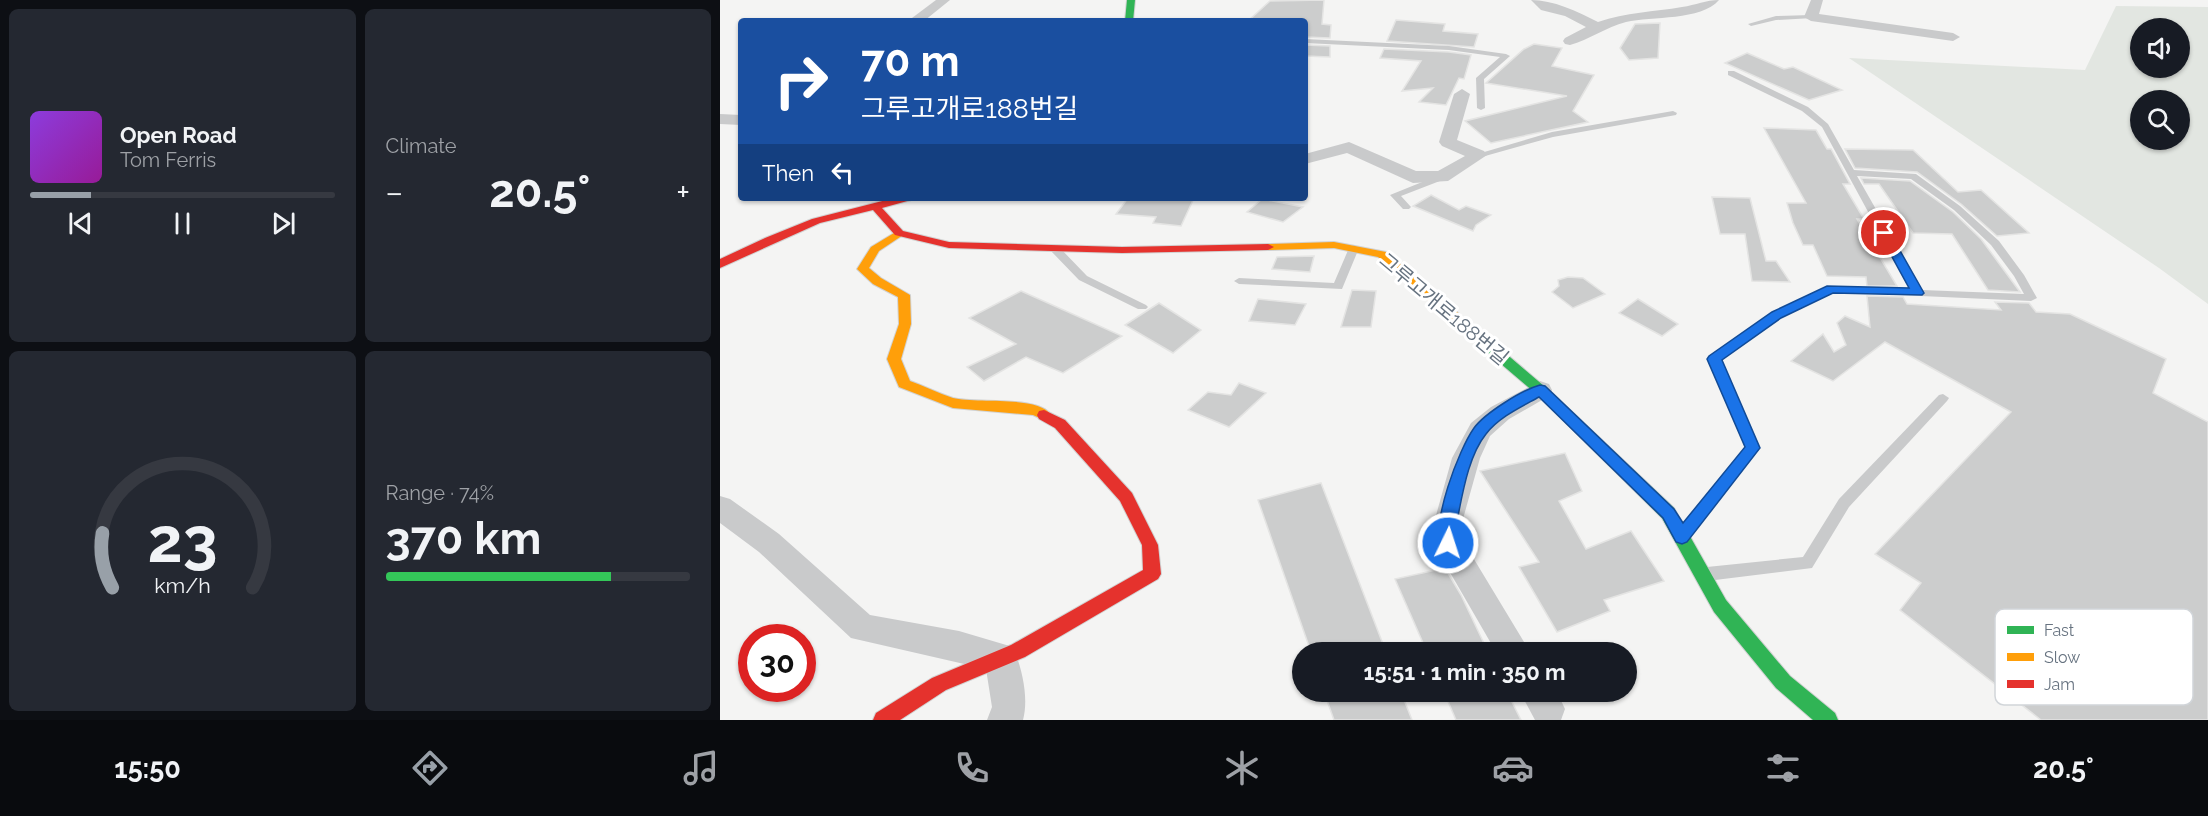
<!DOCTYPE html>
<meta charset="utf-8">
<style>
body{margin:0;font-family:Raleway,"Noto Sans KR",sans-serif;background:#242831;color:#f1f3f6;height:100vh;display:flex;flex-direction:column;font-size:22px;white-space:nowrap}
*{box-sizing:border-box;margin:0}
p{font-size:20px;color:#9ea1a6}
.icon{flex:none;width:33px;height:33px;fill:none;stroke:currentColor;stroke-width:2;stroke-linecap:round;stroke-linejoin:round}
.map{position:relative;flex:1;overflow:hidden}
.drawer{display:flex;flex-direction:column;gap:9px;padding:9px;background:#0d0f14;width:720px}
.drawer>*{flex:none}
.banner{position:absolute;left:18px;top:18px;width:570px;height:183px;border-radius:6px;box-shadow:0 2px 4px #0004;background:#1a4fa0;color:#fff;overflow:hidden}
.fabs{position:absolute;left:1410px;top:18px;display:grid;gap:12px}
.fabs a{display:grid;place-items:center;width:60px;height:60px;border-radius:50%;background:#171b24;box-shadow:0 2px 4px #0004;font-size:30px}
.speed{position:absolute;left:18px;top:624px;display:flex;gap:12px;font-size:30px;font-weight:700;text-align:center}
.speed>*{display:grid;place-content:center;width:78px;height:78px;border-radius:50%;background:#171b24;box-shadow:0 2px 4px #0004;line-height:1}
.speed .limit{border:9px solid #d22;background:#fff;color:#111}
.pin{position:absolute;display:grid;place-items:center;width:51px;height:51px;color:#fff;margin:-26px;border:3px solid #fff;border-radius:50%;box-shadow:0 2px 6px #0007}
.me{position:absolute;width:66px;margin:-33px;rotate:4deg;stroke-linejoin:round;filter:drop-shadow(0 0 4px #0008)}
.turn{display:flex;align-items:center;gap:21px;height:126px;padding:0 24px;font-size:27px}
.turn .icon{width:78px;height:78px;stroke-width:2.5}
.turn b{display:block;font-size:42px;line-height:51px}
.then{display:flex;align-items:center;height:57px;padding:0 24px;background:#0003;gap:12px;font-size:22px}
.big{font-size:45px;font-weight:700;line-height:1.1}
.drawer .tile{flex:1;display:flex;flex-direction:column;justify-content:center;gap:9px;min-width:0;padding:0 21px;border-radius:9px;background:#242831}
.drawer .dial{align-items:center;gap:0}
.dial svg{height:156px;overflow:visible;fill:none;stroke:#363941;stroke-width:7;stroke-linecap:round;text-anchor:middle}
.dial text{fill:#f1f3f6;stroke:none}
.song{display:flex;align-items:center;gap:18px}
.cover{width:72px;height:72px;border-radius:9px;background:linear-gradient(135deg,hsl(270 70% 55%),hsl(300 70% 35%))}
.played{height:6px;border-radius:3px;background:linear-gradient(90deg,#98a0a8 20%,#363941 20%)}
.keys{display:flex;justify-content:space-around;direction:ltr}
.heat{display:flex;justify-content:space-between;align-items:center;font-size:33px;direction:ltr}
.charge{height:9px;border-radius:4px;background:linear-gradient(90deg,#34c759 74%,#363941 0)}
.drawer .tiles{flex:1;display:grid;gap:9px;grid-template-columns:repeat(2,1fr)}
.trip{position:absolute;left:572px;top:642px;width:345px;height:60px;border-radius:30px;background:#171b24;box-shadow:0 2px 4px #0004;font-weight:700;line-height:60px;text-align:center}
.tabs{display:flex;height:96px;justify-content:space-around;align-items:center;background:#090b0e;color:#9ea1a6}
.tabs .icon{width:42px;height:42px}
.tabs .on{color:#98a0a8}
.tabs b{font-size:27px;color:#f1f3f6}
main{display:flex;flex:1;min-height:0}
.map>svg:first-child{display:block}
.green{fill:#e2e6e1;fill-rule:evenodd}
.building{fill:#cccdcd;stroke:#e4e4e3;stroke-width:1.5}
.lines{fill:none;stroke-linecap:round;stroke-linejoin:round}
.fast-casing{stroke:#d1d2d2;stroke-width:2}
.slow-casing{stroke:#d1d2d2;stroke-width:2}
.jam-casing{stroke:#d1d2d2;stroke-width:2}
.lane{fill:#c9cacb;fill-rule:evenodd}
.street{fill:#c9cacb;fill-rule:evenodd}
.fast{fill:#30b455;fill-rule:evenodd}
.slow{fill:#ff9f0a;fill-rule:evenodd}
.jam{fill:#e5322d;fill-rule:evenodd}
.route{fill:#1a73e8;stroke:#114b97;stroke-width:1.5}
.labels{text-anchor:middle;dominant-baseline:central;stroke-width:6;stroke-linejoin:round;paint-order:stroke}
.street-label{font-size:20px;fill:#677380;stroke:#fff}
.key{fill:#fff;stroke:#d1d5d9;stroke-width:1.5}
.key-label{font-size:16px;fill:#677380}
</style>
<main>
<section class="drawer">
<div class="tiles">
<div class="tile">
<div class="song"><i class="cover"></i><div><b>Open Road</b><p>Tom Ferris</p></div></div>
<div class="played"></div>
<div class="keys"><svg class="icon" aria-label="previous" viewBox="0 0 24 24"><path d="M18 5L8 12l10 7zM5 5v14"/></svg><svg class="icon" aria-label="pause" viewBox="0 0 24 24"><path d="M8 5v14M16 5v14"/></svg><svg class="icon" aria-label="next" viewBox="0 0 24 24"><path d="M6 5l10 7-10 7zM19 5v14"/></svg></div>
</div>
<div class="tile"><p>Climate</p>
<div class="heat"><a>−</a><b class="big">20.5°</b><a>+</a></div>
</div>
<div class="tile dial"><svg viewBox="0 0 100 80">
<path d="M14 69A42 42 0 1 1 86 69"/>
<path d="M14 69A42 42 0 0 1 9 41" stroke="#98a0a8"/>
<text x="50" y="56" font-size="32" font-weight="700">23</text>
<text x="50" y="72" font-size="11">km/h</text>
</svg></div>
<div class="tile"><p>Range · 74%</p><b class="big">370 km</b><div class="charge"></div></div>
</div>
</section>
<div class="map">
<svg width="1488" height="720" viewBox="0 0 1488 720">
<rect width="100%" height="100%" fill="#f4f4f3"/>
<path class="green" d="M1396,6L1488,7V304L1439,268L1129,58L1365,70ZM1420,28H1460V68H1420ZM1420,100H1460V140H1420Z"/>
<g class="building">
<polygon points="604,0 602,24 611,25 610,38 585,37 585,21 528,21 550,1"/>
<polygon points="676,20 725,24 723,31 758,34 754,47 667,41"/>
<polygon points="940,23 938,58 909,60 900,48 915,24"/>
<polygon points="814,44 842,48 832,66 874,75 853,111 868,122 771,143 745,121 847,96 766,83 804,49"/>
<polygon points="585,45 610,46 610,57 585,56"/>
<polygon points="664,49 729,52 751,55 744,79 739,78 726,105 699,102 713,88 682,91 701,61 660,58"/>
<polygon points="1027,53 1064,69 1073,67 1122,90 1089,100 1005,63"/>
<polygon points="1044,128 1096,130 1107,149 1111,149 1130,184 1123,184 1144,219 1137,219 1177,286 1147,286 1146,277 1107,276 1093,245 1083,245 1073,223 1067,203 1086,203"/>
<polygon points="1125,149 1193,150 1238,192 1261,190 1309,233 1277,236 1241,204 1197,172 1135,168"/>
<polygon points="1141,178 1190,181 1233,212 1261,239 1300,292 1268,290 1232,234 1193,233 1159,184 1144,184"/>
<polygon points="711,195 739,210 746,206 771,215 756,225 753,231 693,206"/>
<polygon points="992,197 1030,198 1046,261 1056,261 1070,282 1032,281 1025,234 1000,234"/>
<polygon points="408,198 474,198 461,226 433,223 436,217 396,214"/>
<polygon points="542,199 583,207 563,222 527,212"/>
<polygon points="594,256 590,272 552,269 557,257"/>
<polygon points="848,277 863,278 885,294 853,308 832,292 839,286 838,280"/>
<polygon points="632,290 656,291 651,327 621,327"/>
<polygon points="301,291 402,336 343,373 306,357 264,381 247,367 296,344 249,318"/>
<polygon points="1147,296 1183,297 1187,304 1281,310 1275,302 1309,303 1316,312 1350,314 1446,359 1433,393 1488,422 1488,720 1321,720 1180,610 1201,583 1155,554 1291,412 1165,342 1113,381 1071,361 1103,334 1114,352 1126,345 1117,323 1125,316 1150,327"/>
<polygon points="538,299 586,304 575,325 529,321"/>
<polygon points="918,299 958,324 942,336 899,313"/>
<polygon points="439,303 481,330 453,353 405,325"/>
<polygon points="519,383 546,393 509,427 468,410 488,392 511,395"/>
<polygon points="845,453 862,491 839,501 866,549 911,531 944,581 884,600 890,611 837,632 799,567 819,562 760,471"/>
<polygon points="601,483 666,652 591,652 538,500"/>
<polygon points="725,568 741,595 768,652 707,652 675,579"/>
<polygon points="604,692 681,692 692,720 614,720"/>
<polygon points="724,692 787,692 801,720 736,720"/>
</g>
<g class="lines">
<g class="fast-casing">
<g id="fast">
<polygon points="407,0 415,0 413,21 405,21"/>
<polygon points="758,333 763,334 831,392 954,508 1006,600 1070,676 1115,713 1118,720 1093,720 1056,688 994,612 942,518 821,398 753,340 751,337"/>
</g>
</g>
<g class="slow-casing">
<g id="slow">
<path d="M179,230L185,233L183,235L159,251L149,268L161,278L190,295L191,324L181,359L190,381C204,386 218,393 233,398C256,404 319,395 331,415L329,419L324,420L313,415L233,408L179,387L167,359L179,324L178,297L153,284L137,269L151,247Z"/>
<polygon points="614,242 666,252 763,334 765,337 763,340 753,340 658,257 614,248 548,250 542,247 548,244"/>
</g>
</g>
<g class="jam-casing">
<g id="jam">
<polygon points="174,198 192,198 191,200 162,208 183,231 229,242 402,247 548,244 554,247 548,250 402,253 229,248 175,235 153,210 100,223 0,268 0,259 45,238 92,219"/>
<polygon points="324,410 345,420 412,493 438,545 441,574 438,579 305,657 226,690 180,720 153,720 156,713 212,678 291,645 423,570 422,545 400,501 335,428 319,419 317,415 319,411"/>
</g>
</g>
<g class="lane">
<polygon points="1091,15 1094,17 1093,18 1056,20 1031,26 1028,24 1056,16"/>
<polygon points="585,39 729,46 786,54 790,56 764,79 765,108 761,110 757,108 756,78 780,57 729,50 585,43"/>
<path d="M1008,71H1014L1088,107L1108,124L1134,170L1196,174L1240,206L1279,241L1304,275L1317,298L1311,301L1113,292L1060,318L1001,360L1040,448L969,538L964,540L959,538L957,534L959,530L1026,447L988,359L990,356L1052,312L1107,287L1190,289L1102,127L1082,111L1008,75ZM1137,176L1191,179L1234,210L1271,245L1294,276L1304,294L1202,290Z"/>
<polygon points="953,111 957,113 956,115 833,137 758,158 754,155 832,132"/>
<polygon points="722,174 727,177 725,179 681,196 691,207 689,209 683,209 670,195"/>
<polygon points="634,245 639,248 622,289 519,284 514,281 519,278 614,283 629,248"/>
<polygon points="335,246 339,247 367,276 426,305 428,307 426,309 418,309 359,280 331,251 330,249 331,247"/>
<polygon points="1223,394 1229,398 1227,401 1129,507 1092,568 987,581 982,579 979,574 982,569 987,567 1083,557 1119,499 1219,395"/>
</g>
<g class="street">
<polygon points="216,0 230,0 204,21 188,21"/>
<path d="M811,0C833,0 857,11 878,22C906,12 934,12 962,7C976,5 986,0 999,0C981,21 932,16 906,22C886,27 869,40 850,45L845,44L843,41L845,38L866,27L845,16L821,10Z"/>
<polygon points="1091,0 1103,0 1099,14 1233,33 1240,37 1233,41 1091,21 1084,17"/>
<polygon points="742,89 750,94 737,140 764,151 767,155 728,181 693,183 627,153 585,164 585,154 629,142 696,171 718,171 745,156 722,146 719,142 734,94"/>
<polygon points="0,114 21,115 21,125 0,124"/>
<polygon points="820,381 829,384 832,390 829,396 789,419 770,436 760,458 743,519 743,541 810,652 776,652 713,543 715,519 732,458 751,423 771,407"/>
<path d="M0,496L10,499L59,534L150,615L239,631L293,647C302,668 309,698 303,720H267L272,707L266,669L131,638L39,552L0,523Z"/>
<polygon points="800,692 837,692 845,709 841,720 815,720"/>
</g>
<use href="#fast" class="fast"/>
<use href="#slow" class="slow"/>
<use href="#jam" class="jam"/>
</g>
<path class="route" d="M1164,229L1170,233L1204,293L1202,295L1113,293L1061,318L1002,360L1040,448L967,542L962,544L956,542L943,518L819,397C801,407 779,417 766,434C749,455 743,491 738,516C735,527 739,538 734,548L728,550L722,548C710,524 739,449 754,428C765,413 802,390 820,385L825,386L954,509L963,523L1025,447L987,359L989,356L1052,312L1107,286L1189,288L1159,233Z"/>
<g class="labels">
<g class="street-label">
<text transform="translate(724 309) rotate(40)">그루고개로188번길</text>
</g>
</g>
<rect x="1275" y="609" width="198" height="96" rx="9" class="key"/>
<rect x="1287" y="626" width="27" height="8" fill="#30b455"/>
<rect x="1287" y="653" width="27" height="8" fill="#ff9f0a"/>
<rect x="1287" y="680" width="27" height="8" fill="#e5322d"/>
<g class="key-label">
<text x="1324" y="636">Fast</text>
<text x="1324" y="663">Slow</text>
<text x="1324" y="690">Jam</text>
</g>
</svg>
<div class="fabs">
<a><svg class="icon" aria-label="sound" viewBox="0 0 24 24"><path d="M4 9h4l5-4v14l-5-4H4zM17 9q2 3 0 6"/></svg></a>
<a><svg class="icon" aria-label="search" viewBox="0 0 24 24"><circle cx="10" cy="10" r="6"/><path d="M15 15l6 6"/></svg></a>
</div>
<div class="speed"><div class="limit">30</div></div>
<div class="pin" style="left:1164px;top:233px;background:#d93025"><svg class="icon" aria-label="arrive" viewBox="0 0 24 24"><path d="M6 21V4h12l-3 4 3 4H6"/></svg></div>
<svg class="me" style="left:728px;top:543px" viewBox="-20 -20 40 40"><circle r="17" fill="#1a73e8" stroke="#fff" stroke-width="3"/><path d="M0-11L8 9 0 5-8 9z" fill="#fff"/></svg>
<div class="trip">15:51 · 1 min · 350 m</div>
<div class="banner">
<div class="turn"><svg class="icon" aria-label="right" viewBox="0 0 24 24"><path d="M7 20v-9h11M14 6l5 5-5 5"/></svg><div><b>70 m</b>그루고개로188번길</div></div>
<div class="then">Then<svg class="icon" aria-label="left" viewBox="0 0 24 24"><path d="M17 20v-9H6M10 6l-5 5 5 5"/></svg></div>
</div>
</div>
</main>
<nav class="tabs">
<b>15:50</b>
<svg class="icon on" aria-label="directions" viewBox="0 0 24 24"><path d="M12 3l9 9-9 9-9-9zM9 14v-3h6M13 9l2 2-2 2"/></svg>
<svg class="icon" aria-label="music" viewBox="0 0 24 24"><path d="M9 18V5l10-2v13"/><circle cx="6" cy="18" r="3"/><circle cx="16" cy="16" r="3"/></svg>
<svg class="icon" aria-label="phone" viewBox="0 0 24 24"><path d="M5 4h4l2 5-3 2q2 4 5 5l2-3 5 2v4C11 20 4 13 5 4z"/></svg>
<svg class="icon" aria-label="climate" viewBox="0 0 24 24"><path d="M12 3v18M4 7l16 10M4 17L20 7"/></svg>
<svg class="icon" aria-label="car" viewBox="0 0 24 24"><path d="M5 17H2v-5l4-1 3-4h7l3 4 3 1v5h-3M9 17h6M6 11h13"/><circle cx="7" cy="17" r="2"/><circle cx="17" cy="17" r="2"/></svg>
<svg class="icon" aria-label="filters" viewBox="0 0 24 24"><path d="M4 7h16M4 17h16"/><circle cx="9" cy="7" r="2"/><circle cx="15" cy="17" r="2"/></svg>
<b>20.5°</b>
</nav>
